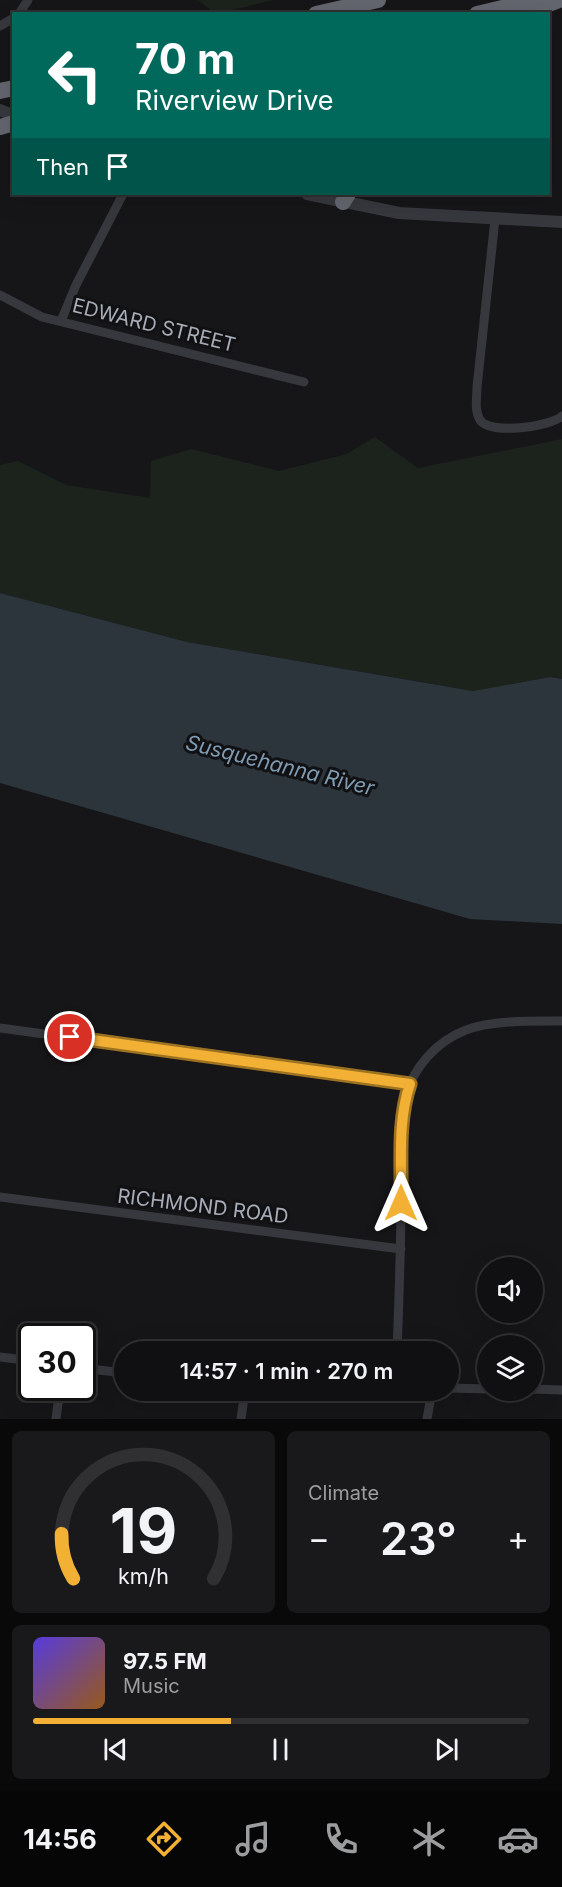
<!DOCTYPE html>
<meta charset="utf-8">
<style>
body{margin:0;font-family:Inter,sans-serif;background:#19191b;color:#f1f3f6;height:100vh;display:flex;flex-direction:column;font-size:22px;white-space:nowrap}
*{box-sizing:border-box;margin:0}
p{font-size:20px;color:#9c9d9f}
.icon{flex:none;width:33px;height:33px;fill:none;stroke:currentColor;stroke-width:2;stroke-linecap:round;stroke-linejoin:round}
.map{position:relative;height:1419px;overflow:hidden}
.side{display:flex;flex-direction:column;gap:12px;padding:12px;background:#09090a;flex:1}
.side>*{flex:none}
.hud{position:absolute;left:12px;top:12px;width:538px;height:183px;border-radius:0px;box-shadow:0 6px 24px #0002,0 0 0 2px #303032;background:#00695c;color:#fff;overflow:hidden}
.fabs{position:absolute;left:477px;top:1257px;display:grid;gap:12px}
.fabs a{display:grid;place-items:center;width:66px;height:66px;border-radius:50%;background:#101012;box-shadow:0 6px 24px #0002,0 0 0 2px #303032;font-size:30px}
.speed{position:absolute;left:18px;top:1323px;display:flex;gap:12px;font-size:30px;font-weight:700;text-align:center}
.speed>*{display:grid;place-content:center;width:78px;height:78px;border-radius:50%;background:#101012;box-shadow:0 6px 24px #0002,0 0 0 2px #303032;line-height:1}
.speed .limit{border:3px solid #111;border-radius:9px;background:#fff;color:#111}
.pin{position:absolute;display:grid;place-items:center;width:51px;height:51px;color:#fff;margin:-26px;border:3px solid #fff;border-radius:50%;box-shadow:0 2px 6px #0007}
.me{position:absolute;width:66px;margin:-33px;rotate:0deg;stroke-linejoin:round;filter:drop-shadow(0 0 4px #0008)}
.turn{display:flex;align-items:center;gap:21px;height:126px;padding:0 24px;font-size:27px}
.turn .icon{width:78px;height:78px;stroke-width:2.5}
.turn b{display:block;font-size:42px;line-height:51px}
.then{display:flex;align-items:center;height:57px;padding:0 24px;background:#0003;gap:12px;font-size:22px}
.big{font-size:45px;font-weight:600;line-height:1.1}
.side .tile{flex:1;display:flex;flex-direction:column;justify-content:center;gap:9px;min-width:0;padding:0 21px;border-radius:9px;background:#19191b}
.side .dial{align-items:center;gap:0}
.dial svg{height:156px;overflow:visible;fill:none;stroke:#303032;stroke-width:7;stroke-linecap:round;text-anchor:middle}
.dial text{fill:#f1f3f6;stroke:none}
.song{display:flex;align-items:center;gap:18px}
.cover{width:72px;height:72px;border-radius:9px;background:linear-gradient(135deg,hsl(250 70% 55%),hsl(30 70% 35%))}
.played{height:6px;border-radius:3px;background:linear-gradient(90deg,#f2b134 40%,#303032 40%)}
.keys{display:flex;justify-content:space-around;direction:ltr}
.heat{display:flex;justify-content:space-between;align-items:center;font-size:33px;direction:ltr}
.side .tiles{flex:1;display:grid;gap:12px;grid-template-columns:1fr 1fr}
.tile:last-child{grid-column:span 2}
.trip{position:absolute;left:114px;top:1341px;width:345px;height:60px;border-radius:30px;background:#101012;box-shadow:0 6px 24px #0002,0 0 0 2px #303032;font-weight:600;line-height:60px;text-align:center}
.dock{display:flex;height:96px;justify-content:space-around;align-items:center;background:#060607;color:#9c9d9f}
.dock .icon{width:42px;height:42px}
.dock .active{color:#f2b134}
.dock b{font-size:27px;color:#f1f3f6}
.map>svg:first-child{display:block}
.green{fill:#1c231d}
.water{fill:#2c353c}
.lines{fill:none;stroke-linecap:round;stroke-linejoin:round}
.minor{stroke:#37383d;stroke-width:9}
.tertiary{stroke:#37383d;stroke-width:12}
.motorway{stroke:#63666e;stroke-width:16}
.route-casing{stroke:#9d7322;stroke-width:15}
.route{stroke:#f2b134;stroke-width:10}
.labels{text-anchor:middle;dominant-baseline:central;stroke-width:6;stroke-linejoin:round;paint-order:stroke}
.street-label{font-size:20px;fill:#a8adb8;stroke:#111113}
.water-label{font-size:21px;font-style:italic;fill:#7f9bb3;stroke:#111113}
</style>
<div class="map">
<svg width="562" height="1419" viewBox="0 0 562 1419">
<rect width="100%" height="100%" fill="#161618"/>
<g class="green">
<polygon points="198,0 273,0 216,14"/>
<polygon points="375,437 418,468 562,439 562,679 550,677 473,691 187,642 0,593 0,465 18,461 66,485 150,498 151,461 191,449 279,471 347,454"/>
</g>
<polygon class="water" points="0,593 187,642 473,691 550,677 562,679 562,924 470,919 0,783"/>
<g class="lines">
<g class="minor">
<polyline points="19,14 28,0"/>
<polyline points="0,26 14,18"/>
<path d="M495,219L477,387C477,397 474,410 480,420C490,435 550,427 562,416"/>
<polyline points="0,295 42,317 304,382"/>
<polyline points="61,321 76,285 123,194"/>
<polyline points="0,1028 410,1084"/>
<polyline points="0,1197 401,1249"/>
<path d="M397,1352C399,1300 401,1248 401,1196C402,1164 399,1131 405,1099C412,1068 437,1041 466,1030C492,1020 534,1021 562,1021"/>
<polyline points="0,1357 32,1361"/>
<polyline points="82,1368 124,1373"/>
<polyline points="448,1388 488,1389"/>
<polyline points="532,1389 562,1390"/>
<polyline points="56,1419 60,1388"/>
<polyline points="241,1419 245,1390"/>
<polyline points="427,1419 432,1390"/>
</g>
<g class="tertiary">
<polyline points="0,110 14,116"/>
<polyline points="307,194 399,213 562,222"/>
</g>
<g class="motorway">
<polyline points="525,13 559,0"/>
<polyline points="316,14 378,0"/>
<polyline points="477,14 536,0"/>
<polyline points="0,91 14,88"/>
<polyline points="0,127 14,123"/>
<polyline points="343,202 348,194"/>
</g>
</g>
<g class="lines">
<g class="route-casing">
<path id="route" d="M70,1037L410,1084C397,1122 402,1164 401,1203"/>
</g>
<use href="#route" class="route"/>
</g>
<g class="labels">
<g class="street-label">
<text transform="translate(154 325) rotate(14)">EDWARD STREET</text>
<text transform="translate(203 1206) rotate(7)">RICHMOND ROAD</text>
</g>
<g class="water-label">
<text transform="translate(280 765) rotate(14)">Susquehanna River</text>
</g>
</g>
</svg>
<div class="fabs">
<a><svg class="icon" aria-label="sound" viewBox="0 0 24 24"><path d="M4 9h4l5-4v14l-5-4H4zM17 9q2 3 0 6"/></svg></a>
<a><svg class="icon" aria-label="layers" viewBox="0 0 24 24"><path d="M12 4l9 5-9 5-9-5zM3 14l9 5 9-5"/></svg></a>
</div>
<div class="speed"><div class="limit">30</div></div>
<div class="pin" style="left:70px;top:1037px;background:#d93025"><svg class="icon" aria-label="arrive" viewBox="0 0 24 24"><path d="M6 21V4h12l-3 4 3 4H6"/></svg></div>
<svg class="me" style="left:401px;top:1203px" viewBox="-20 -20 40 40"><path d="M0-17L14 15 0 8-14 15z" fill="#f2b134" stroke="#fff" stroke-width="4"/></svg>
<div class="trip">14:57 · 1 min · 270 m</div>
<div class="hud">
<div class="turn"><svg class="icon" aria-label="left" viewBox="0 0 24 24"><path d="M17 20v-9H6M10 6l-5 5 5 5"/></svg><div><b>70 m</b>Riverview Drive</div></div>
<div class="then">Then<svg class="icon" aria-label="arrive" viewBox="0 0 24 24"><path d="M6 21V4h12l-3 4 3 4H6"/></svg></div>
</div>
</div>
<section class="side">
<div class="tiles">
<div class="tile dial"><svg viewBox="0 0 100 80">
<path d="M14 69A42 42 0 1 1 86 69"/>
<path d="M14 69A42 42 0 0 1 8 46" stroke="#f2b134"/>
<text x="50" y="56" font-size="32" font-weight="700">19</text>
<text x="50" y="72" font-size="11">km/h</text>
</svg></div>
<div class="tile"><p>Climate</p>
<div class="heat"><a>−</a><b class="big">23°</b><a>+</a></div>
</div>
<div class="tile">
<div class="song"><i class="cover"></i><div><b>97.5 FM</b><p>Music</p></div></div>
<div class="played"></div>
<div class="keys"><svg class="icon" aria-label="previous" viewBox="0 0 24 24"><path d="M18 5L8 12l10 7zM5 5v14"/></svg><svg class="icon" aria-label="pause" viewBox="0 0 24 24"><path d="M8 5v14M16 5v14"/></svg><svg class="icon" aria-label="next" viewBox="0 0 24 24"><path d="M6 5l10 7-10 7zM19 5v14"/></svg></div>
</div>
</div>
</section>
<nav class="dock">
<b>14:56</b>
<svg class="icon active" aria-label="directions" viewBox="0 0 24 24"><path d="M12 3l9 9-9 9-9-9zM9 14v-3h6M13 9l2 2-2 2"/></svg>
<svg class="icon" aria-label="music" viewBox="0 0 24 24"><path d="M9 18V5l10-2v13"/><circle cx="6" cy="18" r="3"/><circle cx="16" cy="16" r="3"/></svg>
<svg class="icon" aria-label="phone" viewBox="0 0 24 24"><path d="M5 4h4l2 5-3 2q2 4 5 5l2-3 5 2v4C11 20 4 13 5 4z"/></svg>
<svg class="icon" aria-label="climate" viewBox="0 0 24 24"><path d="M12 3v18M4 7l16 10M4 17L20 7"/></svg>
<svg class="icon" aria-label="car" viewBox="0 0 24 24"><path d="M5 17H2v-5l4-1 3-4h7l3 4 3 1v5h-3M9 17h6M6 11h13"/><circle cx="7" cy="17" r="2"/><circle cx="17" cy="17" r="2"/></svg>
</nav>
